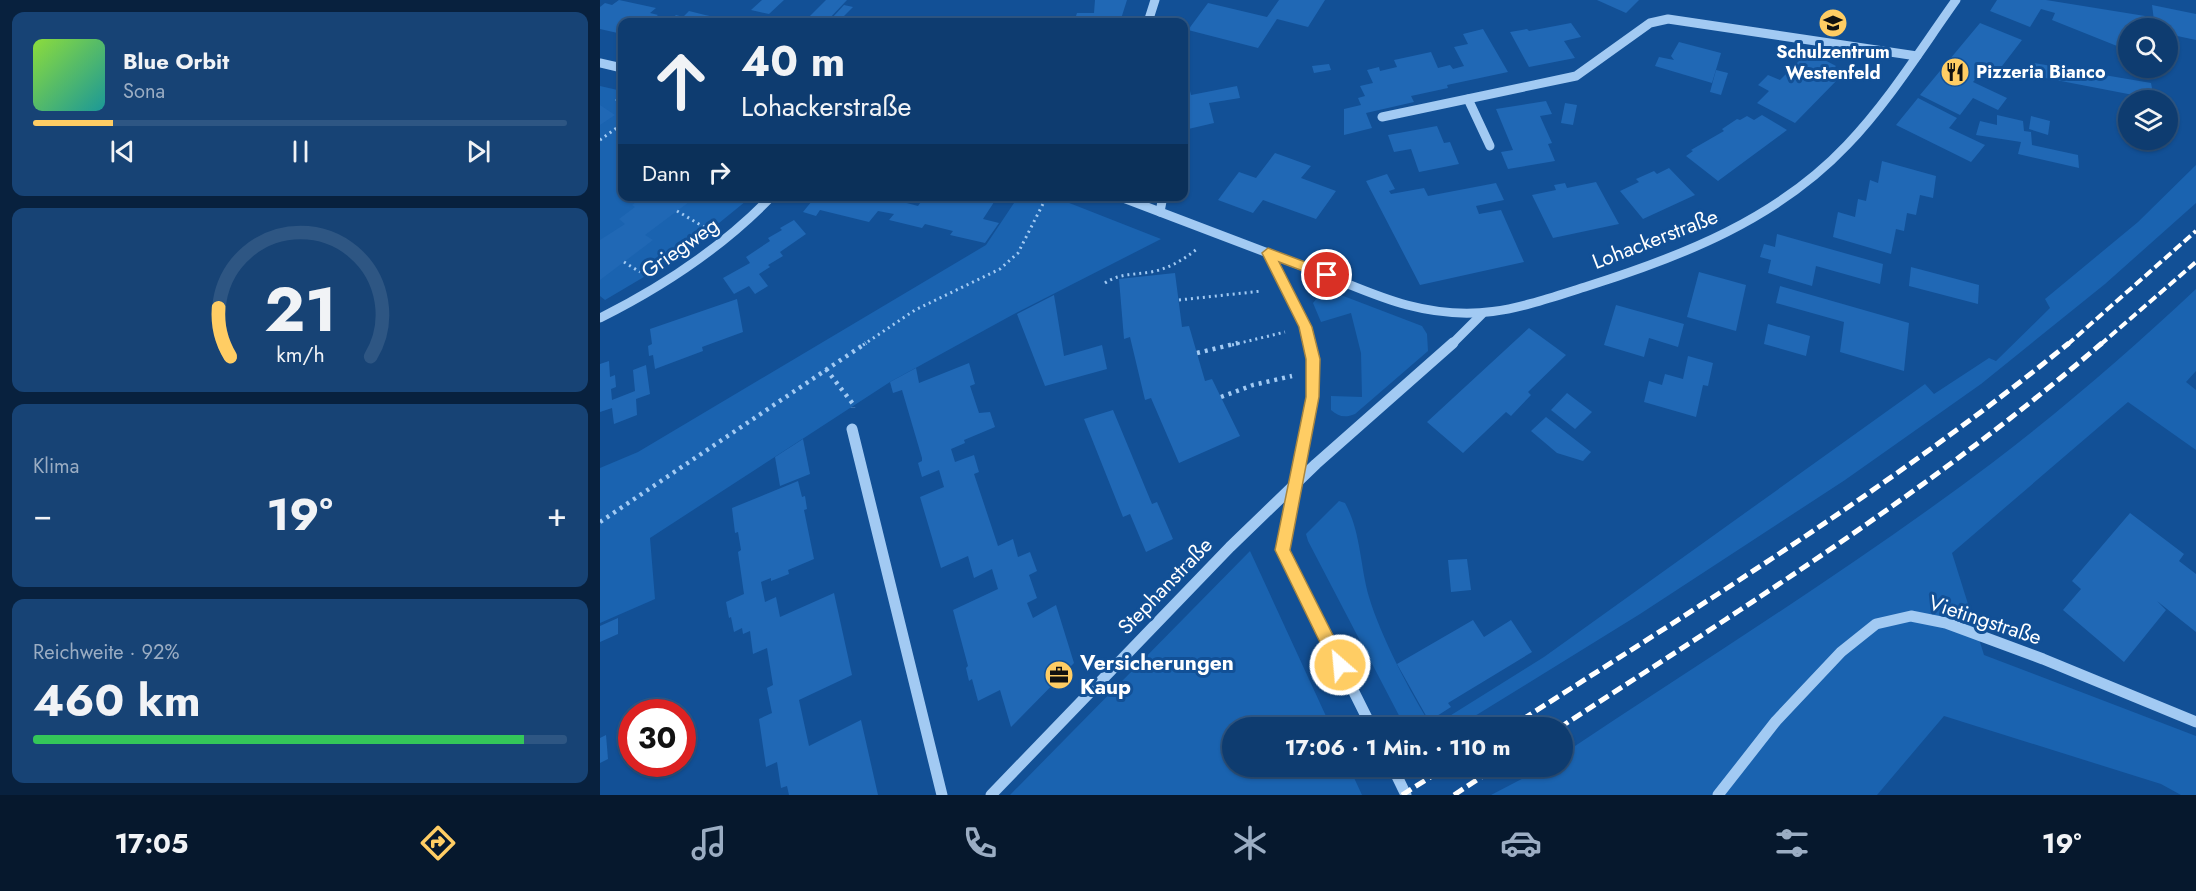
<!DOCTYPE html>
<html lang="de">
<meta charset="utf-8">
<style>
body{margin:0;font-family:Jost,sans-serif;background:#174375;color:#f1f3f6;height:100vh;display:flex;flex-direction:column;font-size:22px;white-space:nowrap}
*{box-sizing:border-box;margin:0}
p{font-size:20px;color:#9badc3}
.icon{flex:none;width:33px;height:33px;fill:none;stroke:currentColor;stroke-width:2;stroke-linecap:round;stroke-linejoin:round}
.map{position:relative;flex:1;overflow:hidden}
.sheet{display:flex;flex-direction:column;gap:12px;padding:12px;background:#08213e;width:600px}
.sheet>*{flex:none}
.hud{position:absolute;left:18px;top:18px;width:570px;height:183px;border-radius:12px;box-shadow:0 2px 4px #0004,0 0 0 2px #2e5683;background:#0e3c70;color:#f1f3f6;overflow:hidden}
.buttons{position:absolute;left:1518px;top:18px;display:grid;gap:12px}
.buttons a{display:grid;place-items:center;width:60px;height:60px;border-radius:50%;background:#0e3c70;box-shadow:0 2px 4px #0004,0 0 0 2px #2e5683;font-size:30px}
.speed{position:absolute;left:18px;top:699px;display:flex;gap:12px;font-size:30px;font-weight:700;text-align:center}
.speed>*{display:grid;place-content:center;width:78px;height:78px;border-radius:50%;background:#0e3c70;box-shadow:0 2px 4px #0004,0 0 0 2px #2e5683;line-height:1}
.speed .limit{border:9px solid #d22;background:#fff;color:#111}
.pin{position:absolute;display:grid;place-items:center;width:51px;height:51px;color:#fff;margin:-26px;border:3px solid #fff;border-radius:50%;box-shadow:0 2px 6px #0007}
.me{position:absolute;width:66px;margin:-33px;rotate:333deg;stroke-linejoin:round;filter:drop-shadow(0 0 4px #0008)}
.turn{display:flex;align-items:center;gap:21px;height:126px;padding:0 24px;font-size:27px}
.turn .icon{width:78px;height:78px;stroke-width:2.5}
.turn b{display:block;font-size:42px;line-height:51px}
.then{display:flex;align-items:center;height:57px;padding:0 24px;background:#0003;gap:12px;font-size:22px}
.big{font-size:45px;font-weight:700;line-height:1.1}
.sheet .widget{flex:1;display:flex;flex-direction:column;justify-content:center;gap:9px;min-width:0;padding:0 21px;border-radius:12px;background:#174375}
.sheet .dial{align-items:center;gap:0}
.dial svg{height:156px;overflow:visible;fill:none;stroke:#2e5683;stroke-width:7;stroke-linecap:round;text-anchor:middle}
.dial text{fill:#f1f3f6;stroke:none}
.song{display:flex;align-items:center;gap:18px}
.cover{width:72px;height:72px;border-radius:9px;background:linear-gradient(135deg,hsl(90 70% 55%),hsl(180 70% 35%))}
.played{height:6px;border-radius:3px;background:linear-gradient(90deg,#ffcd64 15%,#2e5683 15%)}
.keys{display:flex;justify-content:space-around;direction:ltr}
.heat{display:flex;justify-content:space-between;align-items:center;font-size:33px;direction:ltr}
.charge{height:9px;border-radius:4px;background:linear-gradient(90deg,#34c759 92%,#2e5683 0)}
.trip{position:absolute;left:622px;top:717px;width:351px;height:60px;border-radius:30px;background:#0e3c70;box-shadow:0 2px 4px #0004,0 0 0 2px #2e5683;font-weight:700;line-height:60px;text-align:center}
.dock{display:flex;height:96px;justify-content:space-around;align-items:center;background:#06182d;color:#9badc3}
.dock .icon{width:42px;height:42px}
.dock .on{color:#ffcd64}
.dock b{font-size:27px;color:#f1f3f6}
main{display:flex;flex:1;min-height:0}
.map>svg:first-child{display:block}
.green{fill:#1a63b0}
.building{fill:#2068b5}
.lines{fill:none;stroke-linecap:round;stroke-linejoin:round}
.path-far1{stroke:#a2caf3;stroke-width:3;stroke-dasharray:2 4;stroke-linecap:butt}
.path{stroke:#a2caf3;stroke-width:4.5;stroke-dasharray:3 5;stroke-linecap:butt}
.minor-far1{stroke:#a2caf3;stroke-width:9}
.minor{stroke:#a2caf3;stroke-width:11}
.rail-far1{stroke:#fff;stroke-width:4;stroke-dasharray:9 4;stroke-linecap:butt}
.rail{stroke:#fff;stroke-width:5;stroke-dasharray:11 5;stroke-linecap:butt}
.route{fill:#ffcd64;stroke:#a68541;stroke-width:1.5}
.labels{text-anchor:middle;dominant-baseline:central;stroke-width:6;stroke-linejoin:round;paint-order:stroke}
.far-poi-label{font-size:18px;font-weight:bold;fill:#fff;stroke:#125096}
.street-label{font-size:21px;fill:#fff;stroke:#125096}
.poi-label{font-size:21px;font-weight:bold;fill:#fff;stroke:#125096;text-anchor:start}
</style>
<main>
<section class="sheet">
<div class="widget">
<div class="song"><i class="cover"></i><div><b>Blue Orbit</b><p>Sona</p></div></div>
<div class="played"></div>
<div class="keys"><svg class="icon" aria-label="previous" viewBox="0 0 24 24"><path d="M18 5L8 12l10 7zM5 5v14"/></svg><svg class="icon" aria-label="pause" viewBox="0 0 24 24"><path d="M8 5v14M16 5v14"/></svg><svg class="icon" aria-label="next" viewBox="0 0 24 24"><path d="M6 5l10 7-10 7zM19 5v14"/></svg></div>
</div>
<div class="widget dial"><svg viewBox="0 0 100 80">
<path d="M14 69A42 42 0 1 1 86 69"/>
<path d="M14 69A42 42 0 0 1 8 44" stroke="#ffcd64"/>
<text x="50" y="56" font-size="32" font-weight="700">21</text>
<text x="50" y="72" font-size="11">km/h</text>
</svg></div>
<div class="widget"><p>Klima</p>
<div class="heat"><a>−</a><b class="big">19°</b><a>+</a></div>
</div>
<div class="widget"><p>Reichweite · 92%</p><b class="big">460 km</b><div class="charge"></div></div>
</section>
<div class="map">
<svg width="1596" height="795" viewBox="0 0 1596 795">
<rect width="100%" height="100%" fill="#125096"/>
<g class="green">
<polygon points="0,86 22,91 22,196 151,197 76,258 5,300 0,296"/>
<path d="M1596,165V203L1505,284L1381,384L1245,480L1040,614L857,727H805L708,541L706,534L739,501L745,503C761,532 760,566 769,597C781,637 810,692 832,727L944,657L1325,384L1334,394L1389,358L1396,361L1450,308L1445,299L1538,222Z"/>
<polygon points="418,197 454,197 561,239 414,314 290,382 50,538 55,599 0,623 0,468 38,452 386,245"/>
<path d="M1596,289V371L1586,382L1596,390V450L1528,402L1352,553L1384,655L1596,736V795H1581L1561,784L1344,716L1277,795H891L945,767L963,766V754C1107,658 1254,567 1392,463C1463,409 1531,350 1596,289Z"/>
<path d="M722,292H733L822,326L827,334L828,351L755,414C745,418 739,417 731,410V396L762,397L761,353L751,313L721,322L713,303Z"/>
<polygon points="650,551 731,727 633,728 633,766 749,767 762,795 410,795"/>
</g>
<g class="building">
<polygon points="19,0 56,8 50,13 58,15 49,22 22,22 22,34 0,29 0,7 5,3 12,5"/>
<polygon points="162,0 184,0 169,14 151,10"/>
<polygon points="226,0 247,0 227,21 209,17"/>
<polygon points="495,0 527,0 520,22 474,22 477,13 494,13"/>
<polygon points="679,0 725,0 708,27 677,19 658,48 588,30 608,3 667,17"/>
<polygon points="997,0 1039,0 1026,13"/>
<polygon points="1397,0 1446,0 1545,16 1538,28 1528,28 1527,50 1452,20 1455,13 1441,9 1430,27 1390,11"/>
<polygon points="244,5 253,7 240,20 232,18"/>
<polygon points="1552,5 1596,14 1596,40 1568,34 1568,28 1555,28"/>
<polygon points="89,11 105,15 124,19 120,22 68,22 76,15 83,17"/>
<polygon points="971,23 981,37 964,41 975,58 929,67 910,32 927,29 929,31"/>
<polygon points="1380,23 1422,40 1399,70 1387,65 1373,82 1407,98 1398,110 1373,98 1360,115 1320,95"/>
<polygon points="883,29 908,72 847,85 848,88 811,96 814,102 766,113 772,128 744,135 744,109 761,105 758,98 765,96 760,86 773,83 767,70 779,67 780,71 797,67 794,60 831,52 838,68 850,65 853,69 864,66 854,47 868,44 863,34"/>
<polygon points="1079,42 1121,53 1112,83 1055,66 1059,57 1074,60 1071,56"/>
<polygon points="1215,55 1236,66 1230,72 1240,77 1195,123 1157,103 1169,91 1158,85 1168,75 1180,80 1202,58 1209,61"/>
<polygon points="1434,63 1551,83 1554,99 1435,76"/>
<polygon points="729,64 731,70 714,73 712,66"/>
<polygon points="1116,70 1128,73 1121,95 1110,92"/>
<polygon points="637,86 640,98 609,103 614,123 584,130 584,88 589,87 591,95"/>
<polygon points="1318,98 1357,118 1349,128 1385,145 1371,162 1296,125"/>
<polygon points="946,101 952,114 940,116 952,143 948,144 955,161 908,169 901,152 913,150 896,109"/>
<polygon points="965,103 977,105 973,125 961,123"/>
<polygon points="0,105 15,115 0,125"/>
<polygon points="1162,115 1187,130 1118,181 1086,156 1093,151 1091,150 1124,131 1122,129 1137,119 1140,120 1147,116 1154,120"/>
<polygon points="1397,115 1423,121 1424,131 1431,132 1432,145 1478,155 1479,168 1418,154 1421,142 1376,135 1380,121 1397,125"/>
<polygon points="1431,116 1450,121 1448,135 1429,129"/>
<polygon points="837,126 844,143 850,142 859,164 819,172 811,149 794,152 788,135"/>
<polygon points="675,153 711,166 701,178 736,191 716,219 663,200 653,213 618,200 639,172 656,178"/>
<polygon points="1282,161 1336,176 1333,198 1320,195 1316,215 1307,213 1304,231 1296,229 1291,254 1233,237 1238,212 1255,217 1258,199 1266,201 1270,180 1278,183"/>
<polygon points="1069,168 1095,195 1043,219 1020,191 1039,182 1036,179 1054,171 1057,174"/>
<polygon points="787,174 795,189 789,191 791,194 824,188 828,196 896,183 904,200 876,206 879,214 901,210 924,262 820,285 766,181"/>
<polygon points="996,182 1019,224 953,238 932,195 956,190 954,185 965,183 967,188"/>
<polygon points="44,196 97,196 45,235 53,240 0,280 0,240 25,224 19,219 35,207 32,205"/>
<polygon points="216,196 305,196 307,197 303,202 318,206 325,196 398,196 383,219 399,223 385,243 350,235 353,231 325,224 322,228 289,220 294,214 278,211 269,222 220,210 216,216 203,212"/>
<polygon points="194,220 206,234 180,252 183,256 168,265 170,267 159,274 168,286 155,294 149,286 134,294 123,278 150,263 146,257 170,241 168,238 182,230 180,228"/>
<polygon points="1177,234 1283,264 1280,284 1216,266 1212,286 1168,273 1171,260 1160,257 1164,244 1175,247"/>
<polygon points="1311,267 1379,285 1378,304 1309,286"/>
<polygon points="1099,272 1146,285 1136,331 1087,317"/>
<polygon points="575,273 582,327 589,326 605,381 612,379 640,436 579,463 551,398 545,400 530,337 524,339 519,279"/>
<polygon points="1180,286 1309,323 1304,371 1240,352 1244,322 1176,303"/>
<polygon points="454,295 464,356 502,345 507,369 445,386 417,314"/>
<polygon points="137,299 143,332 102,347 103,351 55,369 53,355 49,356 48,346 52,344 50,329"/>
<polygon points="1016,305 1084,324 1078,347 1049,338 1044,357 1004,345"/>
<polygon points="1168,324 1210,336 1206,356 1164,344"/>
<polygon points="929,328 966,355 928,392 931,395 911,416 906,412 863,453 827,422"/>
<polygon points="1088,356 1113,363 1108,386 1103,385 1096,417 1044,402 1049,381 1062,385 1065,374 1083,379"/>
<polygon points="9,361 10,377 15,375 16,387 11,389 12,400 35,391 33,370 46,365 50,394 36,399 37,415 14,424 12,408 0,412 0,364"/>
<polygon points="369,363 375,384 370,386 379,413 390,412 395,427 364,440 365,443 351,449 355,462 374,455 379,472 374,474 398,546 413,539 418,557 430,552 437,571 429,575 437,598 427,603 433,618 456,605 474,663 411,727 400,690 378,701 372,679 369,681 366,668 368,666 353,610 398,589 392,569 374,578 368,556 341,568 320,497 344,487 339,470 322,477 318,463 322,461 322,458 302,390 293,393 290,382 316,368 319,383"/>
<polygon points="967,393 992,412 975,429 951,410"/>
<polygon points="513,410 552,504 557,502 573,539 546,552 530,514 523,517 484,419"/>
<polygon points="946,417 991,452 983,461 957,453 931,431"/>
<polygon points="203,439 210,474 180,486 175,457"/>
<polygon points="198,481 202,497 205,496 207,509 204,510 214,559 188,570 189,574 171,581 171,578 161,582 165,602 176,597 180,617 234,593 252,675 199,700 209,746 261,720 278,795 189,795 187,786 181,788 177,762 166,767 159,719 172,713 167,688 173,685 167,648 153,654 150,631 143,634 142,628 134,632 131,617 129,618 126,602 144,594 138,552 141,550 138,532 135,533 132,508"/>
<polygon points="1530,513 1584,554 1579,561 1596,574 1596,632 1557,601 1566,610 1524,662 1463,610 1481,589 1472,581"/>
<polygon points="867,559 871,590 851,592 848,560"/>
<polygon points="18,618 18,634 0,642 0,626"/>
<polygon points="873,620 884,637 911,620 932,652 848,703 851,707 829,721 797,664"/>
<polygon points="6,735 8,759 0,763 0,738"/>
</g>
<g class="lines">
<g class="path-far1">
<polyline points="16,99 22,102"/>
<polyline points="0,140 22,124"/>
<polyline points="77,211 104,227"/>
<polyline points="24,262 40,272"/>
<path d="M505,283C520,273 534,275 551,272C568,269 583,260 597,249"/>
<polyline points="579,300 662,291"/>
<polyline points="263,345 315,310 400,269 418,253 447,196"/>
<polyline points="632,345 685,332"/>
</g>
<g class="path">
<polyline points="597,353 638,343"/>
<polyline points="226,369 253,404 253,408"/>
<polyline points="621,397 653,385 692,376"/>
<polyline points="0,522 266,343"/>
</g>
<g class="minor-far1">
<polyline points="548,22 555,0"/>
<polyline points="0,63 22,68"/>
<polyline points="868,99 890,146"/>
<polyline points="782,117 976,76 1050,23 1068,19 1317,56"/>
<path d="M518,196C584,221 649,246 715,271C745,282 776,297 807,305C879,324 921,307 988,286C1083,256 1177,219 1247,145C1289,101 1321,49 1356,0"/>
<polyline points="560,212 563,196"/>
<polyline points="668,253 706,326 710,345"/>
<path d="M0,318C64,286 122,248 172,196"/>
<polyline points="851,345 882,314"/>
</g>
<g class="minor">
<polyline points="710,343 713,359 713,397 683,550 772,728"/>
<polyline points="252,429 342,795"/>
<polyline points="792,766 806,795"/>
<polyline points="391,795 630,547 716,464 853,343"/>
<polyline points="1118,795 1176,721 1241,652 1276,624 1311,616 1346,623 1443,659 1596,722"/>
</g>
<g class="rail-far1">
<polyline points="1467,345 1596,231"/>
<polyline points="1500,345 1596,262"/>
</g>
<g class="rail">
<path d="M909,728C1098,607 1295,485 1469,343"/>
<path d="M959,728C1145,607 1334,488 1502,343"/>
<polyline points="802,795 848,766"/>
<polyline points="854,795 898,766"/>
</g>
</g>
<polygon class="route" points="668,248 732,272 733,275 727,280 679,262 712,327 720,359 719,397 690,550 748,665 745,671 740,673 734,671 675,550 706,397 706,359 699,327 662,253"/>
<defs>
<g id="school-disc" transform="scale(1.5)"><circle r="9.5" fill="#ffcd64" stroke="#125096"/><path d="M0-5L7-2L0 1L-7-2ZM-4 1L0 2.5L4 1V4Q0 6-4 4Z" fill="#111"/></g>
<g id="restaurant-disc" transform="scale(1.5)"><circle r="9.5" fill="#ffcd64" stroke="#125096"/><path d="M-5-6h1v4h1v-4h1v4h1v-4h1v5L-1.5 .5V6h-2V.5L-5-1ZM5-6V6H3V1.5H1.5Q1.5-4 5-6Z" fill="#111"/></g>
<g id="office-disc" transform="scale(1.5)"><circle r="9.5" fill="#ffcd64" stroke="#125096"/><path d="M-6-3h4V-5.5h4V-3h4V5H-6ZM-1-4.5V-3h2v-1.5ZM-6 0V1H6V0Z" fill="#111"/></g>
</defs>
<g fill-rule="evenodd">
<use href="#school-disc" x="1233" y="23"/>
<use href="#restaurant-disc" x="1355" y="72"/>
<use href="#office-disc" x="459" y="675"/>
</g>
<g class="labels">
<g class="far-poi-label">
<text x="1233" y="52">Schulzentrum<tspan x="1233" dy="21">Westenfeld</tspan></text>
<text x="1376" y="72" text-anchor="start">Pizzeria Bianco</text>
</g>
<g class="street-label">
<text transform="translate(1055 239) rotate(-21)">Lohackerstraße</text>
<text transform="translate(80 248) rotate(-35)">Griegweg</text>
<text transform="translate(565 586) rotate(-46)">Stephanstraße</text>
<text transform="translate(1385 620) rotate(18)">Vietingstraße</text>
</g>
<g class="poi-label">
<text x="480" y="663">Versicherungen<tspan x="480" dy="24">Kaup</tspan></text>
</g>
</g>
</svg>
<div class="buttons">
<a><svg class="icon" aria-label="search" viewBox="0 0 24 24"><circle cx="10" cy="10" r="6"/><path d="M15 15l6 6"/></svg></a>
<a><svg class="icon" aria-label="layers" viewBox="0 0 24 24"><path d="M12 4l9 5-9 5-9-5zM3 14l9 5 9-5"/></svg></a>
</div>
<div class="speed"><div class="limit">30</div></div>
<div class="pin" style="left:727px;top:275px;background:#d93025"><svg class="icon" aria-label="arrive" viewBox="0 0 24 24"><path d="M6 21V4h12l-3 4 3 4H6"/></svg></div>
<svg class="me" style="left:740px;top:665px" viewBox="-20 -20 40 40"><circle r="17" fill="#ffcd64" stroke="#fff" stroke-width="3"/><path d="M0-11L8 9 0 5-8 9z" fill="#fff"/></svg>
<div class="trip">17:06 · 1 Min. · 110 m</div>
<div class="hud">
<div class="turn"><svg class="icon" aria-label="ahead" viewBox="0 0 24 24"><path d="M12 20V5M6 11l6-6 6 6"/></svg><div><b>40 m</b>Lohackerstraße</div></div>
<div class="then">Dann<svg class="icon" aria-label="right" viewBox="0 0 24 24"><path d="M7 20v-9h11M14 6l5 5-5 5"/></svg></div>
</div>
</div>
</main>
<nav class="dock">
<b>17:05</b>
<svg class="icon on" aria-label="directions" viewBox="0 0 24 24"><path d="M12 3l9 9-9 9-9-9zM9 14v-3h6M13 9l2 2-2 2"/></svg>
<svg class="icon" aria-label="music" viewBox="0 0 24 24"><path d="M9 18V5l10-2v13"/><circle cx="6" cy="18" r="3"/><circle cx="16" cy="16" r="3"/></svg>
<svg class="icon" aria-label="phone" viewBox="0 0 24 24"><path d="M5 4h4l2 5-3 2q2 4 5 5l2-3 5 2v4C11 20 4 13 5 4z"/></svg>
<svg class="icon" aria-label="climate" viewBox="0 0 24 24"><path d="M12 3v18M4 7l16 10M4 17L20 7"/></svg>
<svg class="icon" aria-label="car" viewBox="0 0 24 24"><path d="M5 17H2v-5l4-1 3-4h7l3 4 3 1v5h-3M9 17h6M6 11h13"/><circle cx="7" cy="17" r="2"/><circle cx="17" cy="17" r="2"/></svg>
<svg class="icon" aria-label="filters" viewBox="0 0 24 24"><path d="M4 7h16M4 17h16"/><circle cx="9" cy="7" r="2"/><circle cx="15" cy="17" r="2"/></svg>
<b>19°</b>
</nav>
